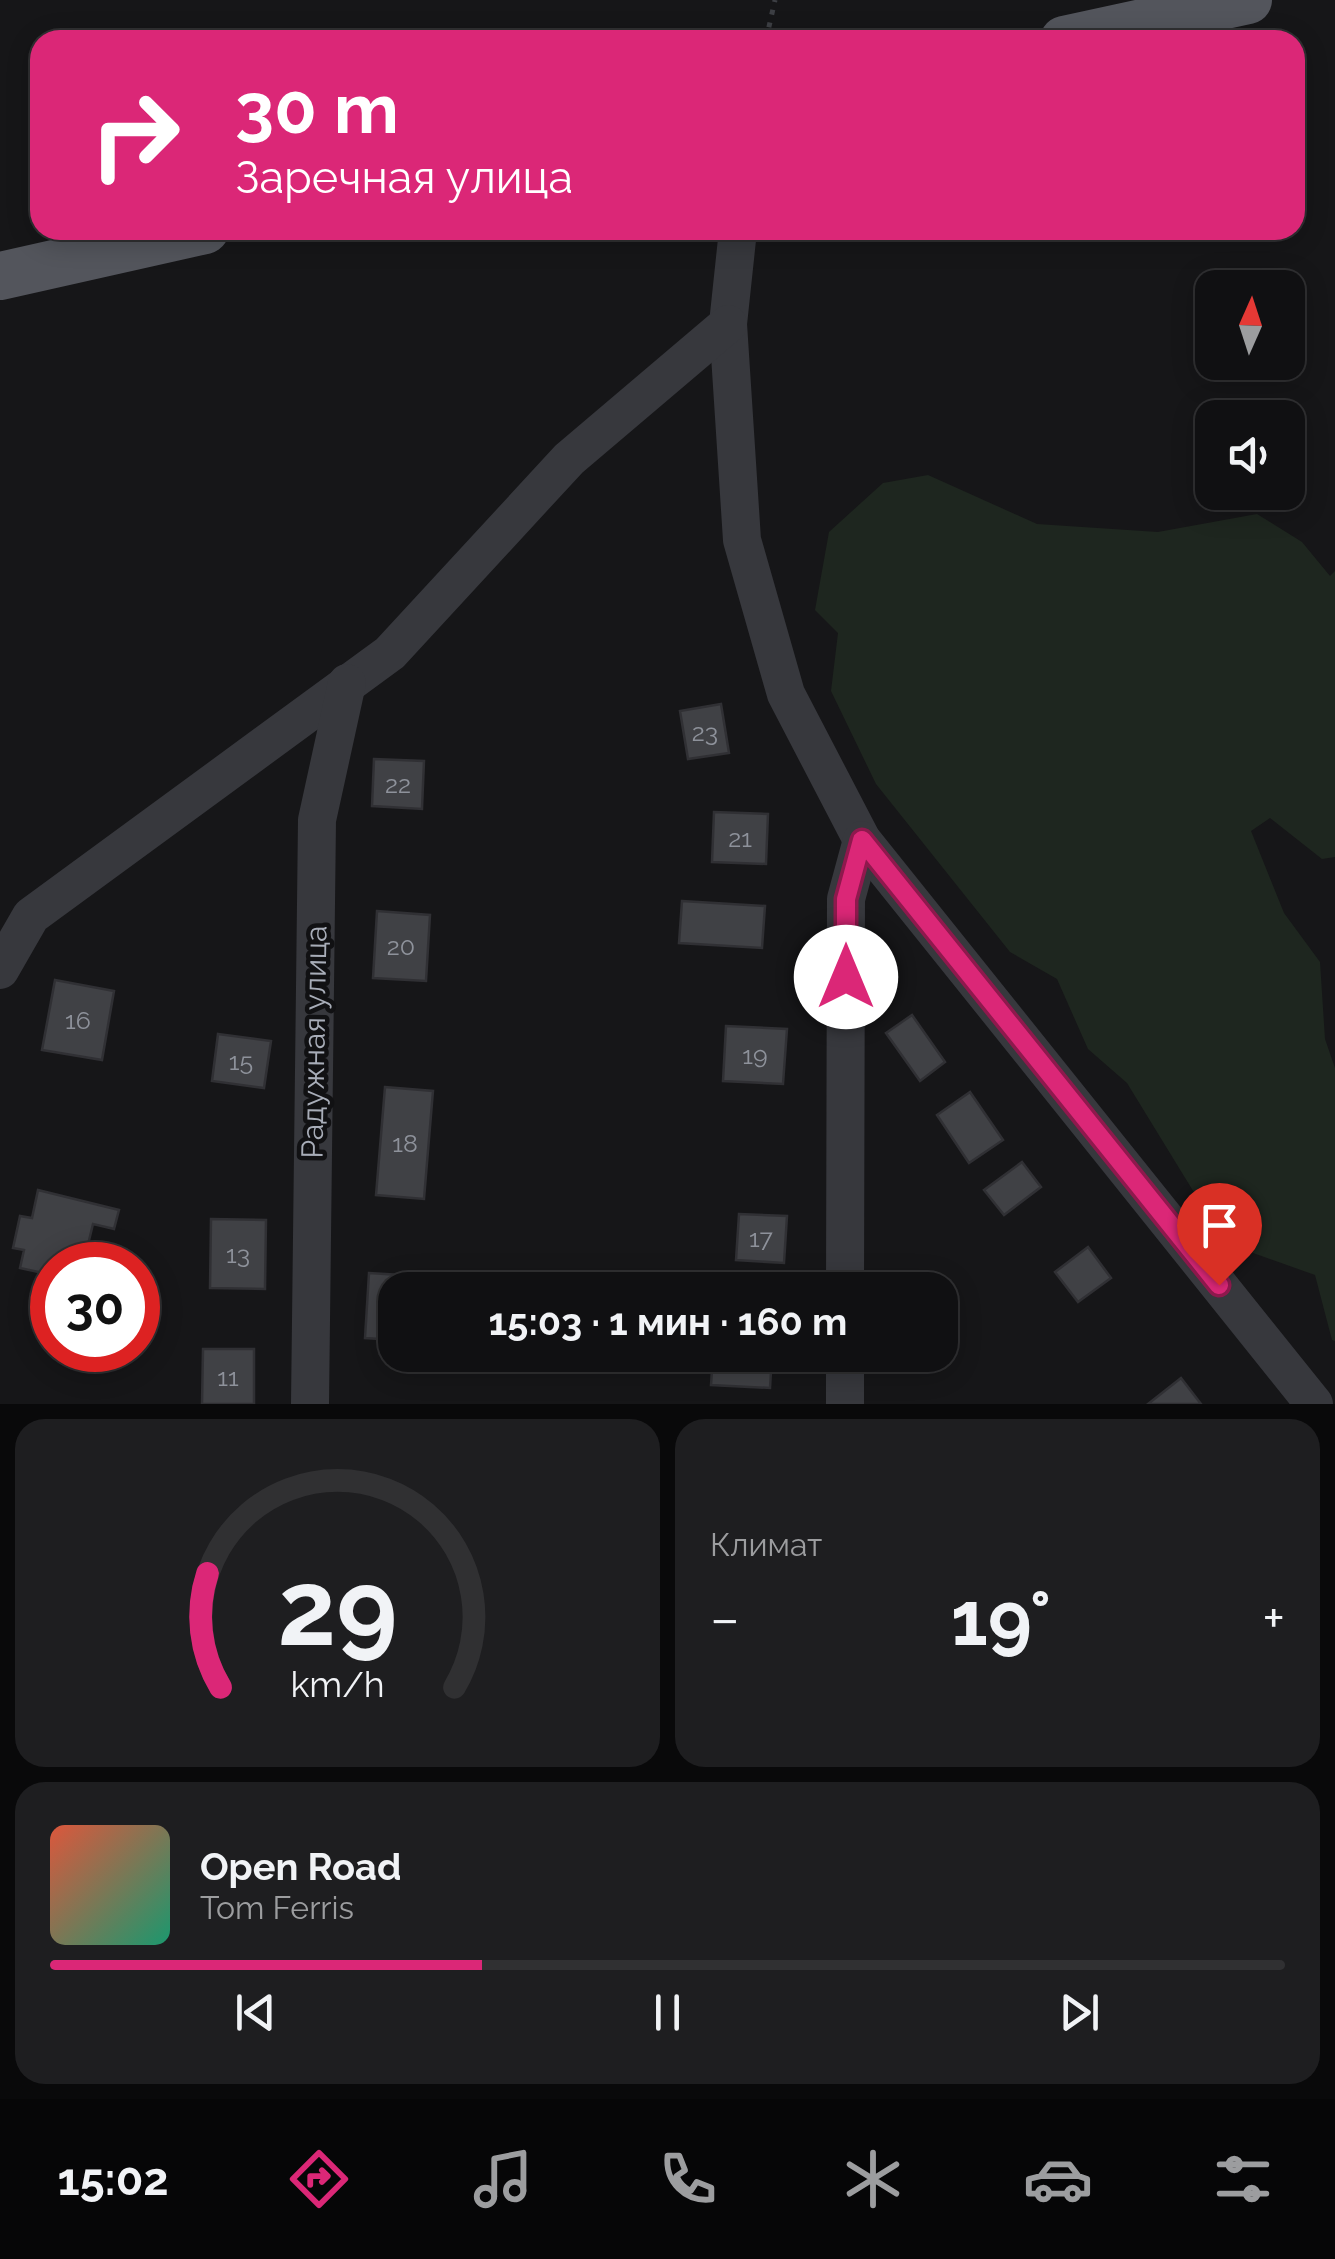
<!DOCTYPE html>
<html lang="ru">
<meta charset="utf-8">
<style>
body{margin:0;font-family:Raleway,sans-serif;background:#1e1e20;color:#f1f3f6;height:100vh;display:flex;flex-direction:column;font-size:38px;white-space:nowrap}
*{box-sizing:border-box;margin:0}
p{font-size:32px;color:#9c9d9f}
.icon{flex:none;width:55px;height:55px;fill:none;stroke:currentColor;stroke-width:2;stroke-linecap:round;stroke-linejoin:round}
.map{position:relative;height:1404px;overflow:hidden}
.side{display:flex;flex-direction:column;gap:15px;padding:15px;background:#09090a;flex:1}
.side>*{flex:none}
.banner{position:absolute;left:30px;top:30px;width:1275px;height:210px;border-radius:30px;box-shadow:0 5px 25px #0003,0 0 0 2px #303032;background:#db2777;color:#fff;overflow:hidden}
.needle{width:65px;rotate:3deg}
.fabs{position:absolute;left:1195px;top:270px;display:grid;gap:20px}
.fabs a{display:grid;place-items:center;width:110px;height:110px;border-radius:20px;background:#101012;box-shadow:0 5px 25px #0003,0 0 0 2px #303032;font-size:50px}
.speed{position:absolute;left:30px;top:1242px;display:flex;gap:20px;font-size:50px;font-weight:700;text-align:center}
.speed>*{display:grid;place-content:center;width:130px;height:130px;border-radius:50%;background:#101012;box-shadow:0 5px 25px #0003,0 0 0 2px #303032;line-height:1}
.speed .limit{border:15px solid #d22;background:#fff;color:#111}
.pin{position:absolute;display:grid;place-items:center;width:85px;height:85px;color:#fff;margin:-102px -42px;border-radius:50% 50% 50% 0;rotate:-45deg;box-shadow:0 0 10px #0007}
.pin .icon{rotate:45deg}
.me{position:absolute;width:110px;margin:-55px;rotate:0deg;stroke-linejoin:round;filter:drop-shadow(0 0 8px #0008)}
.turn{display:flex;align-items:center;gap:35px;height:210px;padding:0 40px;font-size:45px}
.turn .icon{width:130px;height:130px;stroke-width:2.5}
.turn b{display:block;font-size:70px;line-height:85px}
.big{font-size:75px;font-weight:700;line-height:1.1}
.side .tile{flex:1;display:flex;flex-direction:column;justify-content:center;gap:15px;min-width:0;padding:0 35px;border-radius:30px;background:#1e1e20}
.side .dial{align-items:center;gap:0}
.dial svg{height:260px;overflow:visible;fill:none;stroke:#303032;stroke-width:7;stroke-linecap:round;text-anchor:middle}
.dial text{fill:#f1f3f6;stroke:none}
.song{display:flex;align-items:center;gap:30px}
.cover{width:120px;height:120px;border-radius:15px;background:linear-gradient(135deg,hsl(10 70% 55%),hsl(160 70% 35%))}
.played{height:10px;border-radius:5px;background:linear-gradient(90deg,#db2777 35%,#303032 35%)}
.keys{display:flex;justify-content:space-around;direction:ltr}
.heat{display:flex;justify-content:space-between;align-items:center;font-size:55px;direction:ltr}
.side .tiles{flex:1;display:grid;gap:15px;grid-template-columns:1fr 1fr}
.tile:last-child{grid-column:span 2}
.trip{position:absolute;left:378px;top:1272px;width:580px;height:100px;border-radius:30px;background:#101012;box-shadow:0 5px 25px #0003,0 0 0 2px #303032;font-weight:700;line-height:100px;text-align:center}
.tabs{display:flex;height:160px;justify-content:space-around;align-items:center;background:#060607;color:#9c9d9f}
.tabs .icon{width:70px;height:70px}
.tabs .current{color:#db2777}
.tabs b{font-size:45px;color:#f1f3f6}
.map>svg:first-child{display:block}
.green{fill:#1e261f}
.building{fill:#404145;stroke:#303034;stroke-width:2.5}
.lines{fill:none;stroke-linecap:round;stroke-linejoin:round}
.path{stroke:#3d3f44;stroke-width:5;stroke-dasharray:5 8;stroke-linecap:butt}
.minor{stroke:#37383d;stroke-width:38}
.major{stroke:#53555c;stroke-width:48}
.route-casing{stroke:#8e194d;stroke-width:25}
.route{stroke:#db2777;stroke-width:18}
.labels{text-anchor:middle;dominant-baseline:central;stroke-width:9;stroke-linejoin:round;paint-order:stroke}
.number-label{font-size:25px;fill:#8e929b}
.street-label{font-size:30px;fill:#a8adb8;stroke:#111113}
</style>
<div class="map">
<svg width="1335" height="1404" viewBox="0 0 1335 1404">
<rect width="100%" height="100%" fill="#161618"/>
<polygon class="green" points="928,475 1037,524 1158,532 1257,514 1302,542 1330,576 1335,571 1335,857 1322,859 1270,818 1251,831 1284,913 1320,962 1325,1039 1335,1068 1335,1341 1332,1340 1315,1275 1225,1243 1127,1083 1088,1049 1057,979 1010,952 876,784 831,691 838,633 815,610 829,532 883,483"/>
<g class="building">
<polygon points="721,704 729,753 688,759 680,711"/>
<polygon points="374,759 424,761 422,809 372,806"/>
<polygon points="714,812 768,814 766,864 712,862"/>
<polygon points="682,901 765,906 762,948 679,943"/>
<polygon points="377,911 430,915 426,981 373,978"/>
<polygon points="55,980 114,991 102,1060 42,1050"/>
<polygon points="912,1015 945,1062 920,1081 886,1033"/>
<polygon points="726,1026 787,1029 783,1084 723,1081"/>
<polygon points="218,1034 271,1041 264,1088 212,1081"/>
<polygon points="385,1087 433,1091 424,1199 376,1195"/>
<polygon points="970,1092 1003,1140 969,1163 937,1115"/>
<polygon points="1022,1162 1041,1187 1004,1215 984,1190"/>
<polygon points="38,1190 119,1210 114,1229 93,1224 83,1265 52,1265 52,1275 20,1268 24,1250 13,1248 20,1216 32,1218"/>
<polygon points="739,1214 787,1216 784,1263 736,1260"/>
<polygon points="211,1219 266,1220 265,1289 210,1288"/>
<polygon points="1088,1247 1111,1278 1078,1302 1055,1272"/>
<polygon points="369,1273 417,1276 417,1290 395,1290 395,1340 365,1338"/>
<polygon points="203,1349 254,1349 254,1404 202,1404"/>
<polygon points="713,1355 772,1355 770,1388 711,1385"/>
<polygon points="1181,1378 1201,1404 1148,1404"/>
</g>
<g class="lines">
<polyline class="path" points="766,40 775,0"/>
<g class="minor">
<polyline points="738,230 728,324 742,540 786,694 862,840 1314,1404"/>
<polyline points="0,970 31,916 390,653 569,459 728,324"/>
<polyline points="845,1290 846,899 862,840"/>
<polyline points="310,1404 317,820 347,683"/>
<polyline points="845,1404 845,1355"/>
</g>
<g class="major">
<polyline points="1064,40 1248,0"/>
<polyline points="0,276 205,230"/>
</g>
</g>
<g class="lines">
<g class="route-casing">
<polyline id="route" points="846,977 846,899 862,840 1219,1285"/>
</g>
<use href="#route" class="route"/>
</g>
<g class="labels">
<g class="number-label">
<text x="705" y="732">23</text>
<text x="398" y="784">22</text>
<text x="740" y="838">21</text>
<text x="401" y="946">20</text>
<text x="78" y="1020">16</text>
<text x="755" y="1055">19</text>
<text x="241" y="1061">15</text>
<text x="405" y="1143">18</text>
<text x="761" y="1238">17</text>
<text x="238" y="1254">13</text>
<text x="228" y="1377">11</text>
</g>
<g class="street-label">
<text transform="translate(314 1042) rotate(-89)">Радужная улица</text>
</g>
</g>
</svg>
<div class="fabs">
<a><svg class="needle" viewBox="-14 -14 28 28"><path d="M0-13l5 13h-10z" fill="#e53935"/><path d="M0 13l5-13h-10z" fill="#9c9d9f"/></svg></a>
<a><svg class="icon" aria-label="sound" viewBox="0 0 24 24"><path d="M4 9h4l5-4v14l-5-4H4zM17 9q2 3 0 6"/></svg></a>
</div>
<div class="speed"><div class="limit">30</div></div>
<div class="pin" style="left:1219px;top:1285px;background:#d93025"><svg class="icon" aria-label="arrive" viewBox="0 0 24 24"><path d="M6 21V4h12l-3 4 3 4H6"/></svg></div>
<svg class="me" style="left:846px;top:977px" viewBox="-20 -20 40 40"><circle r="19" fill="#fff"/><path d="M0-13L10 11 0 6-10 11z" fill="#db2777"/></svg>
<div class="trip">15:03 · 1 мин · 160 m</div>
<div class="banner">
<div class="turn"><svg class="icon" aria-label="right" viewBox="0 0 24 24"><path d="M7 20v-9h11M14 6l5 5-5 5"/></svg><div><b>30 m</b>Заречная улица</div></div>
</div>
</div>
<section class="side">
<div class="tiles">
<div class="tile dial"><svg viewBox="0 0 100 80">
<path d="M14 69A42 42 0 1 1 86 69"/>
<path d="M14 69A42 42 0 0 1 10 34" stroke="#db2777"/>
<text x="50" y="56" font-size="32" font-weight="700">29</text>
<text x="50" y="72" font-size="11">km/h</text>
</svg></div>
<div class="tile"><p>Климат</p>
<div class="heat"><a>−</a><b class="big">19°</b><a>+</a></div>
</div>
<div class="tile">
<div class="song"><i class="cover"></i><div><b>Open Road</b><p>Tom Ferris</p></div></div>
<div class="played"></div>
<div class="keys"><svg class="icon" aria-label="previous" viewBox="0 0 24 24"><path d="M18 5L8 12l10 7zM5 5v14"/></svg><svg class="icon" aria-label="pause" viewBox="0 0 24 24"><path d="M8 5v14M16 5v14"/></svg><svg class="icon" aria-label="next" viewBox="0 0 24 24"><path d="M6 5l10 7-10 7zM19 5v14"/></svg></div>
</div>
</div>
</section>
<nav class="tabs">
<b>15:02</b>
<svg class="icon current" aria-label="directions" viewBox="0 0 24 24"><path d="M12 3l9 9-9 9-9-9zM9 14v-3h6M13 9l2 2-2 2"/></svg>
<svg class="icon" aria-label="music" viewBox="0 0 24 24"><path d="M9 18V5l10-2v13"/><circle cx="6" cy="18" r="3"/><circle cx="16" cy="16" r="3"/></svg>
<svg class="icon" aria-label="phone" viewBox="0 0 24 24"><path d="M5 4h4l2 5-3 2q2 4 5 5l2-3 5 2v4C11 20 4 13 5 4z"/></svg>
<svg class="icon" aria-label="climate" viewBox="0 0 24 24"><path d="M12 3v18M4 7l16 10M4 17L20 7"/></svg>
<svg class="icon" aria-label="car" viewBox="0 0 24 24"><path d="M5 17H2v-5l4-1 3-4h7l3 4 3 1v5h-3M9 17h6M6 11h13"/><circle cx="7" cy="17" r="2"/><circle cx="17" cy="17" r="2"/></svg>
<svg class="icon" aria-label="filters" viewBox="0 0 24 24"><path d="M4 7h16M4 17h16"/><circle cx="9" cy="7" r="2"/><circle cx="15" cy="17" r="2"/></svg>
</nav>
